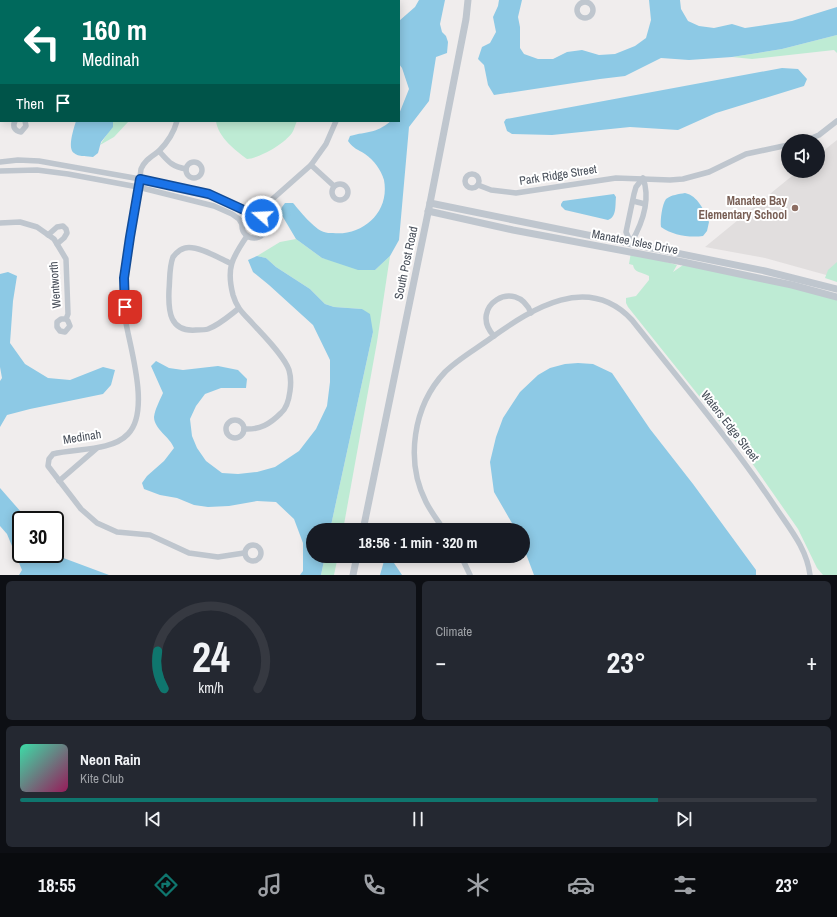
<!DOCTYPE html>
<meta charset="utf-8">
<style>
body{margin:0;font-family:"Archivo Narrow",sans-serif;background:#242831;color:#f1f3f6;height:100vh;display:flex;flex-direction:column;font-size:15px;white-space:nowrap}
*{box-sizing:border-box;margin:0}
p{font-size:13px;color:#9ea1a6}
.icon{flex:none;width:22px;height:22px;fill:none;stroke:currentColor;stroke-width:2;stroke-linecap:round;stroke-linejoin:round}
.map{position:relative;height:575px;overflow:hidden}
.details{display:flex;flex-direction:column;gap:6px;padding:6px;background:#0d0f14;flex:1}
.details>*{flex:none}
.guide{position:absolute;left:0px;top:0px;width:400px;height:122px;box-shadow:0 2px 10px #0003;background:#00695c;color:#fff;overflow:hidden}
.fabs{position:absolute;left:781px;top:134px;display:grid;gap:8px}
.fabs a{display:grid;place-items:center;width:44px;height:44px;border-radius:50%;background:#171b24;box-shadow:0 2px 10px #0003;font-size:20px}
.speed{position:absolute;left:12px;top:511px;display:flex;gap:8px;font-size:20px;font-weight:700;text-align:center}
.speed>*{display:grid;place-content:center;width:52px;height:52px;border-radius:50%;background:#171b24;box-shadow:0 2px 10px #0003;line-height:1}
.speed .limit{border:2px solid #111;border-radius:6px;background:#fff;color:#111}
.pin{position:absolute;display:grid;place-items:center;width:34px;height:34px;color:#fff;margin:-17px;border-radius:8px;box-shadow:0 2px 6px #0006}
.me{position:absolute;width:44px;margin:-22px;rotate:289deg;stroke-linejoin:round;filter:drop-shadow(0 0 3px #0008)}
.turn{display:flex;align-items:center;gap:14px;height:84px;padding:0 16px;font-size:18px}
.turn .icon{width:52px;height:52px;stroke-width:2.5}
.turn b{display:block;font-size:28px;line-height:34px}
.then{display:flex;align-items:center;height:38px;padding:0 16px;background:#0003;gap:8px;font-size:15px}
.big{font-size:30px;font-weight:800;line-height:1.1}
.details .card{flex:1;display:flex;flex-direction:column;justify-content:center;gap:6px;min-width:0;padding:0 14px;border-radius:6px;background:#242831}
.details .dial{align-items:center;gap:0}
.dial svg{height:104px;overflow:visible;fill:none;stroke:#363941;stroke-width:7;stroke-linecap:round;text-anchor:middle}
.dial text{fill:#f1f3f6;stroke:none}
.song{display:flex;align-items:center;gap:12px}
.cover{width:48px;height:48px;border-radius:6px;background:linear-gradient(135deg,hsl(160 70% 55%),hsl(330 70% 35%))}
.played{height:4px;border-radius:2px;background:linear-gradient(90deg,#0f766e 80%,#363941 80%)}
.keys{display:flex;justify-content:space-around;direction:ltr}
.heat{display:flex;justify-content:space-between;align-items:center;font-size:22px;direction:ltr}
.details .tiles{flex:1;display:grid;gap:6px;grid-template-columns:1fr 1fr}
.card:last-child{grid-column:span 2}
.trip{position:absolute;left:306px;top:523px;width:224px;height:40px;border-radius:20px;background:#171b24;box-shadow:0 2px 10px #0003;font-weight:800;line-height:40px;text-align:center}
.tabs{display:flex;height:64px;justify-content:space-around;align-items:center;background:#090b0e;color:#9ea1a6}
.tabs .icon{width:28px;height:28px}
.tabs .current{color:#0f766e}
.tabs b{font-size:18px;color:#f1f3f6}
.map>svg:first-child{display:block}
.education{fill:#e1dede}
.green{fill:#beebd4}
.water{fill:#8dc9e5}
.lines{fill:none;stroke-linecap:round;stroke-linejoin:round}
.minor{stroke:#bfc6ce;stroke-width:5.5}
.tertiary{stroke:#bfc6ce;stroke-width:7}
.route-casing{stroke:#114b97;stroke-width:10}
.route{stroke:#1a73e8;stroke-width:7}
.education-dot{fill:#8d6e63;stroke:#fff;stroke-width:1.5}
.labels{text-anchor:middle;dominant-baseline:central;stroke-width:4;stroke-linejoin:round;paint-order:stroke}
.street-label{font-size:12px;fill:#474e59;stroke:#fff}
.education-label{font-size:12px;font-weight:bold;fill:#785e54;stroke:#fff;text-anchor:end}
</style>
<div class="map">
<svg width="837" height="575" viewBox="0 0 837 575">
<rect width="100%" height="100%" fill="#f0eded"/>
<polygon class="education" points="837,140 837,278 765,258 705,247 798,171 818,171 818,155"/>
<g class="green">
<polygon points="21,0 86,0 87,1 22,1"/>
<rect x="186" y="0" width="109" height="1"/>
<polygon points="837,35 837,53 834,50 752,59 732,57 782,49"/>
<polygon points="113,121 129,121 114,137 100,145 113,125"/>
<path d="M216,121H297C295,125 294,130 292,133C284,144 260,158 247,159C235,150 218,137 216,121Z"/>
<polygon points="296,239 322,258 375,270 390,256 377,342 343,530 330,530 373,332 362,309 334,307 325,304 310,289 276,267 266,258 257,256 280,242"/>
<path d="M631,252L677,265L673,272L686,263L837,297V575H823L817,568L798,529L747,456L628,307L626,303V298L636,296L649,280V276C642,272 634,273 633,265L629,264Z"/>
<polygon points="837,262 837,282 825,278 828,270"/>
<polygon points="325,556 338,556 334,575 321,575"/>
</g>
<g class="water">
<path d="M419,0H445L440,24L442,32L446,36L448,42L447,53L436,57L429,101L409,127L399,240L390,256L375,270H358L322,258L296,239L280,212L282,207L285,203H293C300,211 314,229 324,232C326,233 330,233 333,233C363,236 390,212 384,180C381,170 374,160 365,154C357,149 354,149 348,141L350,136C368,131 375,134 391,121H399V114L409,89L402,68L399,64V21L415,7Z"/>
<polygon points="499,0 522,0 518,17 520,27 520,48 524,54 538,59 553,59 567,52 582,50 599,55 615,54 635,46 646,38 651,20 649,0 680,0 681,9 688,21 699,26 714,28 732,24 745,28 792,21 837,7 837,35 782,49 732,57 689,60 661,58 625,76 600,79 494,95 488,85 484,65 478,59 482,47 490,43 496,32 493,17 498,6"/>
<polygon points="782,68 798,69 807,79 804,86 716,113 678,130 630,127 552,135 512,134 507,131 504,122 506,119"/>
<path d="M76,121H113V127L101,142L98,153L93,157C88,156 78,157 74,153C67,148 74,128 76,121Z"/>
<path d="M685,193C698,196 704,210 709,222L707,231L703,236C689,238 672,235 661,227C660,221 662,204 666,199C671,195 679,194 685,193Z"/>
<path d="M614,194L616,197C615,205 617,217 608,220L565,210L561,206V204L563,201Z"/>
<path d="M257,256L266,258L276,267L310,289L325,304L334,307L362,309L370,314L373,332L330,530H313V556H325L321,575H300L303,571V543L294,519L276,502L257,501L229,506L208,507L194,505L177,498L160,495L144,489L142,483L147,476L164,461L174,448C170,437 154,429 154,417C155,409 160,400 163,393L151,366L156,361L169,368L183,370L218,366L238,370L247,379L246,388H221L205,394L196,406L190,419L192,436L197,448L206,461L222,473L238,474L257,472L275,467L299,451L316,429L327,406L330,382V360L313,325L269,285L253,272L248,260Z"/>
<polygon points="8,272 17,276 13,301 10,343 25,364 48,378 70,380 103,367 115,370 111,385 103,394 30,409 7,415 0,427 0,381 2,378 0,367 0,274"/>
<polygon points="578,363 593,364 612,373 650,429 693,484 756,570 756,575 534,575 523,546 523,530 516,530 494,492 490,462 496,437 503,418 520,392 538,375 550,368 565,364"/>
<polygon points="0,488 28,520 21,520 21,554 55,554 55,552 58,556 109,575 19,575 22,570 7,534 0,526"/>
<polygon points="389,559 394,563 402,575 380,575 384,561"/>
</g>
<g class="lines">
<g class="minor">
<polyline points="136,0 137,1"/>
<polyline points="331,0 331,1"/>
<circle cx="585" cy="10" r="8"/>
<polyline points="0,88 1,89"/>
<path d="M15,121C12,127 15,131 21,132L26,126L25,121"/>
<path d="M177,121C174,132 167,143 159,151C151,157 145,160 141,169C137,205 127,241 124,277C124,285 125,294 125,302C125,308 125,316 126,323C131,351 150,412 128,434C111,452 75,448 53,454L49,459L48,466L81,509L97,523L117,532L150,535L189,553L218,557L244,553"/>
<polyline points="805,141 819,135 837,121"/>
<path d="M159,151C169,162 171,166 186,169"/>
<polyline points="0,162 18,160 39,161 140,179 209,194 246,211 254,213"/>
<circle cx="194" cy="170" r="8"/>
<polyline points="311,165 334,186"/>
<polyline points="0,171 37,170 68,174 138,187 214,206 232,214 239,219 242,224"/>
<circle cx="472" cy="181" r="7"/>
<path d="M643,178C651,200 642,224 631,243L626,232L634,194L636,187Z"/>
<circle cx="340" cy="192" r="8"/>
<polyline points="478,185 491,190 516,193 616,178 670,180 683,179 709,172 746,154 788,145"/>
<polyline points="633,201 645,204"/>
<circle cx="254" cy="226" r="12"/>
<polyline points="260,214 268,203 311,165 326,144 336,121"/>
<polyline points="0,223 20,222 37,227 54,239 66,259 68,314 66,319 68,321 70,326 65,332 60,331 57,327 57,322 61,319 66,319"/>
<polyline points="48,235 57,227 63,226 66,229 67,233 64,238 57,244"/>
<path d="M230,263C219,258 197,245 185,248C180,249 176,253 173,257C169,267 170,280 169,290C168,312 170,332 196,330C200,330 205,330 208,329C219,325 229,316 238,309"/>
<path d="M494,336C467,307 516,276 531,313"/>
<circle cx="235" cy="429" r="9"/>
<path d="M244,429C260,430 270,424 281,413C287,408 289,399 290,391C291,384 291,377 289,370C284,356 264,336 253,324C244,314 237,309 233,295C226,268 232,258 247,236"/>
<polyline points="59,481 96,449"/>
<path d="M444,530C438,521 431,512 426,502C405,461 413,406 445,372C458,359 476,349 491,338C533,308 588,273 632,320C681,382 732,442 776,508C790,529 807,549 810,575"/>
<circle cx="253" cy="553" r="8"/>
<polyline points="461,556 470,575"/>
</g>
<g class="tertiary">
<polyline points="430,203 765,271 837,289"/>
<polyline points="428,211 513,230 683,262 763,279 792,285 837,297"/>
<polyline points="363,530 430,203 466,19 468,0"/>
<polyline points="353,575 357,556"/>
</g>
</g>
<g class="lines">
<g class="route-casing">
<polyline id="route" points="125,307 124,278 130,237 140,179 209,194 246,211 262,216"/>
</g>
<use href="#route" class="route"/>
</g>
<circle class="education-dot" cx="795" cy="208" r="4"/>
<g class="labels">
<g class="street-label">
<text transform="translate(558 175) rotate(-9)">Park Ridge Street</text>
<text transform="translate(635 242) rotate(11)">Manatee Isles Drive</text>
<text transform="translate(406 263) rotate(-78)">South Post Road</text>
<text transform="translate(55 285) rotate(-94)">Wentworth</text>
<text transform="translate(730 426) rotate(52)">Waters Edge Street</text>
<text transform="translate(82 437) rotate(-9)">Medinah</text>
</g>
<g class="education-label">
<text x="787" y="201">Manatee Bay<tspan x="787" dy="14">Elementary School</tspan></text>
</g>
</g>
</svg>
<div class="fabs">
<a><svg class="icon" aria-label="sound" viewBox="0 0 24 24"><path d="M4 9h4l5-4v14l-5-4H4zM17 9q2 3 0 6"/></svg></a>
</div>
<div class="speed"><div class="limit">30</div></div>
<div class="pin" style="left:125px;top:307px;background:#d93025"><svg class="icon" aria-label="arrive" viewBox="0 0 24 24"><path d="M6 21V4h12l-3 4 3 4H6"/></svg></div>
<svg class="me" style="left:262px;top:216px" viewBox="-20 -20 40 40"><circle r="17" fill="#1a73e8" stroke="#fff" stroke-width="3"/><path d="M0-11L8 9 0 5-8 9z" fill="#fff"/></svg>
<div class="trip">18:56 · 1 min · 320 m</div>
<div class="guide">
<div class="turn"><svg class="icon" aria-label="left" viewBox="0 0 24 24"><path d="M17 20v-9H6M10 6l-5 5 5 5"/></svg><div><b>160 m</b>Medinah</div></div>
<div class="then">Then<svg class="icon" aria-label="arrive" viewBox="0 0 24 24"><path d="M6 21V4h12l-3 4 3 4H6"/></svg></div>
</div>
</div>
<section class="details">
<div class="tiles">
<div class="card dial"><svg viewBox="0 0 100 80">
<path d="M14 69A42 42 0 1 1 86 69"/>
<path d="M14 69A42 42 0 0 1 9 40" stroke="#0f766e"/>
<text x="50" y="56" font-size="32" font-weight="700">24</text>
<text x="50" y="72" font-size="11">km/h</text>
</svg></div>
<div class="card"><p>Climate</p>
<div class="heat"><a>−</a><b class="big">23°</b><a>+</a></div>
</div>
<div class="card">
<div class="song"><i class="cover"></i><div><b>Neon Rain</b><p>Kite Club</p></div></div>
<div class="played"></div>
<div class="keys"><svg class="icon" aria-label="previous" viewBox="0 0 24 24"><path d="M18 5L8 12l10 7zM5 5v14"/></svg><svg class="icon" aria-label="pause" viewBox="0 0 24 24"><path d="M8 5v14M16 5v14"/></svg><svg class="icon" aria-label="next" viewBox="0 0 24 24"><path d="M6 5l10 7-10 7zM19 5v14"/></svg></div>
</div>
</div>
</section>
<nav class="tabs">
<b>18:55</b>
<svg class="icon current" aria-label="directions" viewBox="0 0 24 24"><path d="M12 3l9 9-9 9-9-9zM9 14v-3h6M13 9l2 2-2 2"/></svg>
<svg class="icon" aria-label="music" viewBox="0 0 24 24"><path d="M9 18V5l10-2v13"/><circle cx="6" cy="18" r="3"/><circle cx="16" cy="16" r="3"/></svg>
<svg class="icon" aria-label="phone" viewBox="0 0 24 24"><path d="M5 4h4l2 5-3 2q2 4 5 5l2-3 5 2v4C11 20 4 13 5 4z"/></svg>
<svg class="icon" aria-label="climate" viewBox="0 0 24 24"><path d="M12 3v18M4 7l16 10M4 17L20 7"/></svg>
<svg class="icon" aria-label="car" viewBox="0 0 24 24"><path d="M5 17H2v-5l4-1 3-4h7l3 4 3 1v5h-3M9 17h6M6 11h13"/><circle cx="7" cy="17" r="2"/><circle cx="17" cy="17" r="2"/></svg>
<svg class="icon" aria-label="filters" viewBox="0 0 24 24"><path d="M4 7h16M4 17h16"/><circle cx="9" cy="7" r="2"/><circle cx="15" cy="17" r="2"/></svg>
<b>23°</b>
</nav>
